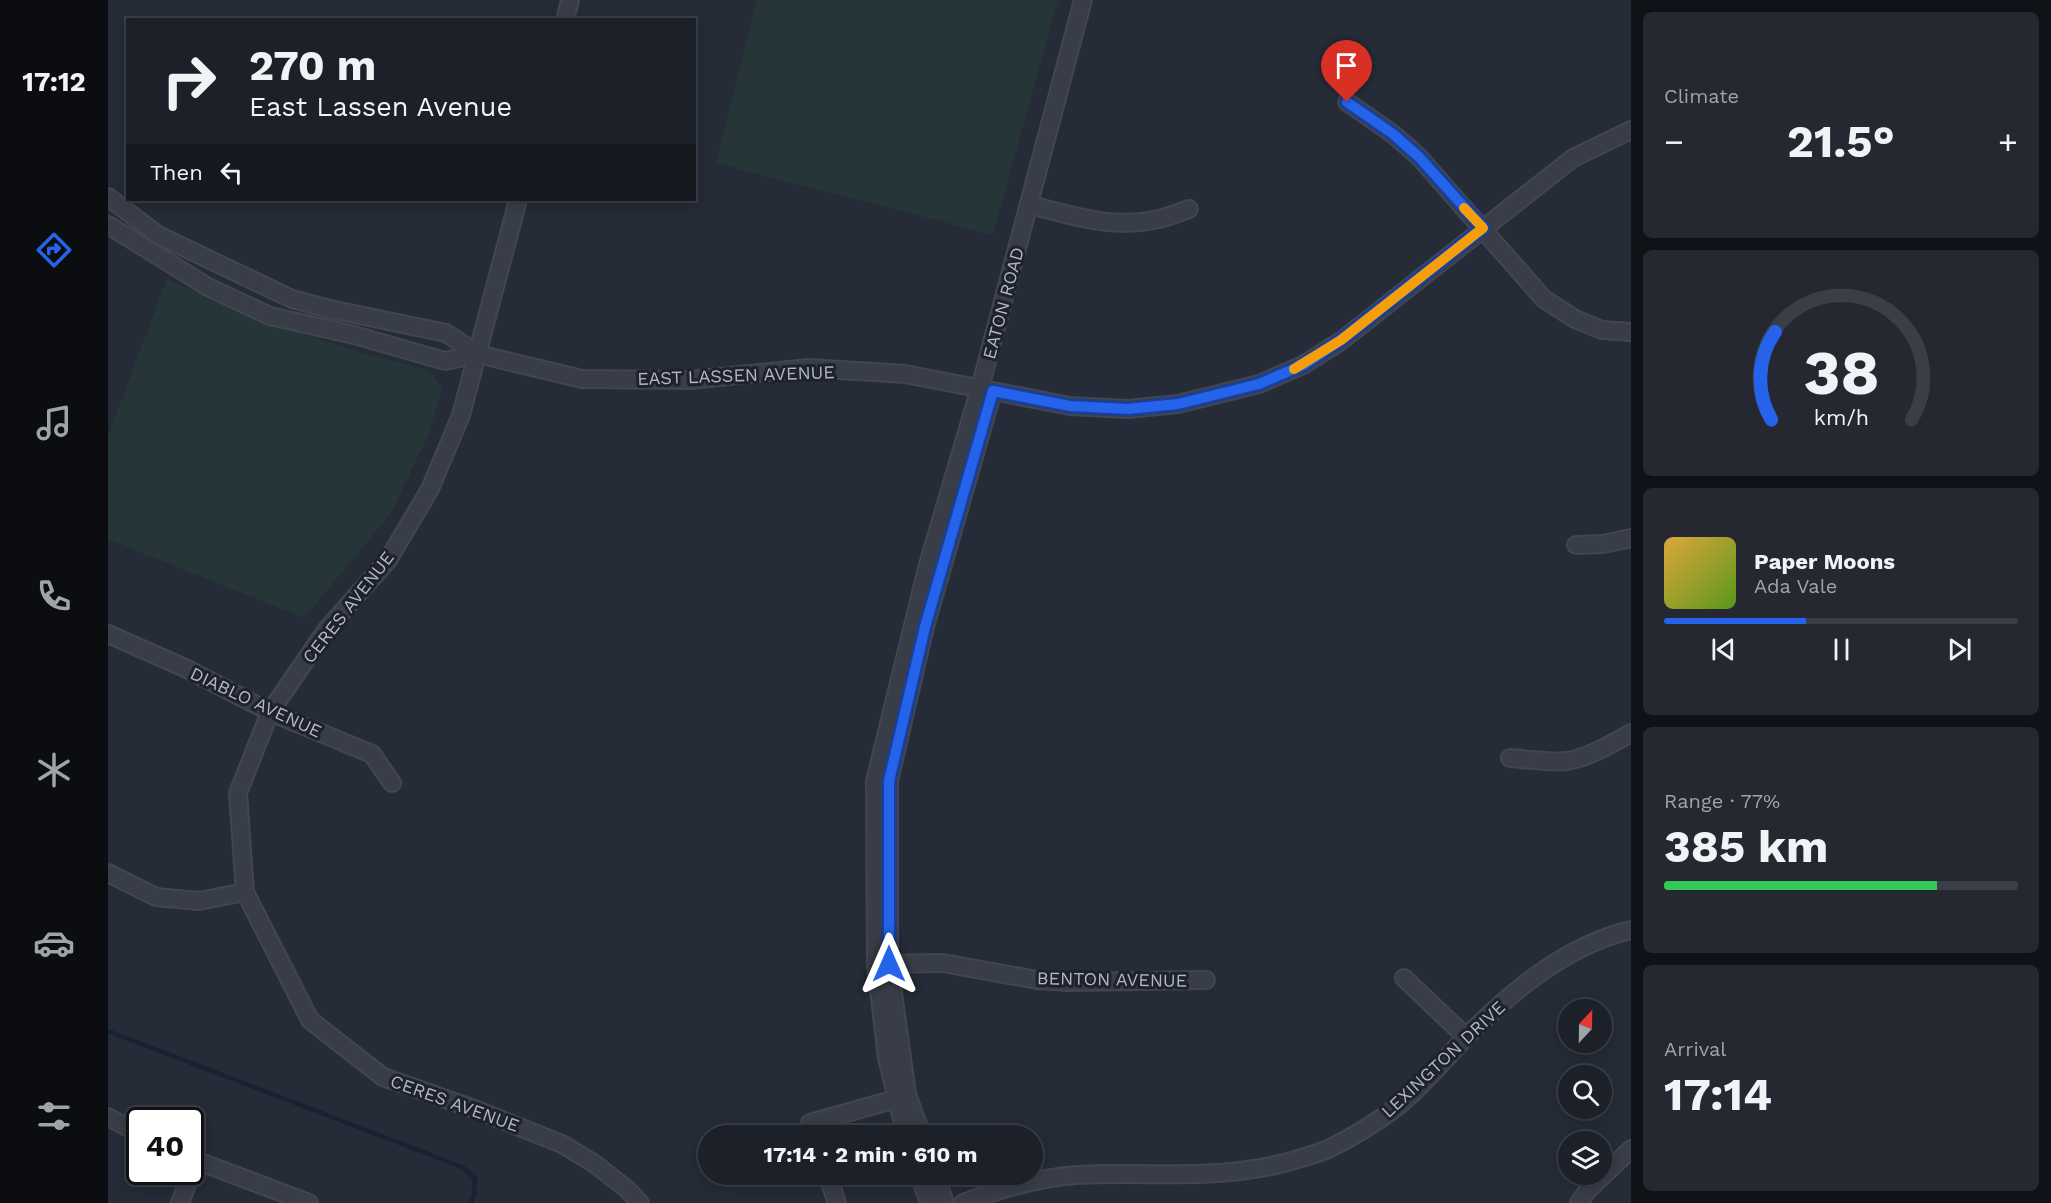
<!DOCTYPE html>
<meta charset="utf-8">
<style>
body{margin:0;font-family:"Work Sans",sans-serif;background:#252831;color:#f1f3f6;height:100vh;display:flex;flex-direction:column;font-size:22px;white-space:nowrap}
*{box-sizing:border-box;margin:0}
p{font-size:20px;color:#a0a3a8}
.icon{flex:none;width:33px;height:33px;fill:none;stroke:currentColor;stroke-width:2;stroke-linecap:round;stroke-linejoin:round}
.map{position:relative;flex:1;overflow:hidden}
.panel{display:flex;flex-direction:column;gap:12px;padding:12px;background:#0f1217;width:420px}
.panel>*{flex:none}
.hud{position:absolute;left:18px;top:18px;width:570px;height:183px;border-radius:0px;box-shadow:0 3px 15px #0003,0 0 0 2px #3a3e46;background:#1c2029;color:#f1f3f6;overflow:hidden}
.needle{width:39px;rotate:22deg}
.buttons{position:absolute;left:1450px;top:999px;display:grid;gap:12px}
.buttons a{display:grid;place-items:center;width:54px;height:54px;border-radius:50%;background:#1c2029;box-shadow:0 3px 15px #0003,0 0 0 2px #3a3e46;font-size:30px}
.speed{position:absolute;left:18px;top:1107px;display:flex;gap:12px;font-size:30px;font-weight:700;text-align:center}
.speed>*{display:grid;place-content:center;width:78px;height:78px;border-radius:50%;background:#1c2029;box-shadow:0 3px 15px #0003,0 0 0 2px #3a3e46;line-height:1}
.speed .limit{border:3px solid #111;border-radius:9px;background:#fff;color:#111}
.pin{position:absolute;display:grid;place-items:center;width:51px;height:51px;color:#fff;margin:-62px -26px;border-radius:50% 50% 50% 0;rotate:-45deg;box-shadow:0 0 6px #0007}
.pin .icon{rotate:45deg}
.me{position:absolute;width:66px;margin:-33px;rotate:0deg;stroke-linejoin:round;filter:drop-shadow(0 0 4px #0008)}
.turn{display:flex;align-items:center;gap:21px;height:126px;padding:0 24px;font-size:27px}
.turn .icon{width:78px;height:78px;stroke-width:2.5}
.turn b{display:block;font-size:42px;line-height:51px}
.then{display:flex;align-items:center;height:57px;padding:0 24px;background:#0003;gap:12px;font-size:22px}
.big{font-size:45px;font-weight:700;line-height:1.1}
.panel .card{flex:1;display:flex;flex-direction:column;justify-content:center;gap:9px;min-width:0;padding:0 21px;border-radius:9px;background:#252831}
.panel .dial{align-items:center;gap:0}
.dial svg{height:156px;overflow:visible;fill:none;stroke:#3a3e46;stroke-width:7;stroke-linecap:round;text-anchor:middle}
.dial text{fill:#f1f3f6;stroke:none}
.song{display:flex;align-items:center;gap:18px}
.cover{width:72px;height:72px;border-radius:9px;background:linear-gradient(135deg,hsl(40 70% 55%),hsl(90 70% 35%))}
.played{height:6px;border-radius:3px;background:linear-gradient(90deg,#2563eb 40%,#3a3e46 40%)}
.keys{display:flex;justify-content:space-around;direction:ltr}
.heat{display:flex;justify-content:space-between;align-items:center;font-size:33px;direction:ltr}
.charge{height:9px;border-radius:4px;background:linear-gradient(90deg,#34c759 77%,#3a3e46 0)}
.trip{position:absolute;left:590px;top:1125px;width:345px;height:60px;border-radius:30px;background:#1c2029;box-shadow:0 3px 15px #0003,0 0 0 2px #3a3e46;font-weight:700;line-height:60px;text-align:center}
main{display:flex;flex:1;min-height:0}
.tabs{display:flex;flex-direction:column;width:108px;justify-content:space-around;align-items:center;background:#0b0d10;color:#a0a3a8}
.tabs .icon{width:42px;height:42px}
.tabs .on{color:#2563eb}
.tabs b{font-size:27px;color:#f1f3f6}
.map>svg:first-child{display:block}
.green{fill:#263538}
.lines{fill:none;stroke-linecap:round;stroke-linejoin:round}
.stream{stroke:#192233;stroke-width:4.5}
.minor-casing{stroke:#414651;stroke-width:20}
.minor{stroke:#383d48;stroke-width:16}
.route-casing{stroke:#184099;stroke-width:15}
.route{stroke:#2563eb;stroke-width:10}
.slow{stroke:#f59e0b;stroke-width:10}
.labels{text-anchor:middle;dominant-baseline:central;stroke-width:6;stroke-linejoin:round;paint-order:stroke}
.street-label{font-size:18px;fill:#b3b8c4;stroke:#1d222c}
</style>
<main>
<nav class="tabs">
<b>17:12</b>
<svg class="icon on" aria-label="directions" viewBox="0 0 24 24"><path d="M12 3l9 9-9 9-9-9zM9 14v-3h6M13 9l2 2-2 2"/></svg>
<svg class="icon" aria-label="music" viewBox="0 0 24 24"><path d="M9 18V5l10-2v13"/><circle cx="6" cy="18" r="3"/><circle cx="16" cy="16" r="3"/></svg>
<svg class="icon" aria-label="phone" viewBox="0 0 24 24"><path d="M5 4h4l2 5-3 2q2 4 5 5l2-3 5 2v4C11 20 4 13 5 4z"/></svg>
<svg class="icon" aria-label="climate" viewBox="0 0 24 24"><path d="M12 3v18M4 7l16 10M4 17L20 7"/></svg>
<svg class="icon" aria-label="car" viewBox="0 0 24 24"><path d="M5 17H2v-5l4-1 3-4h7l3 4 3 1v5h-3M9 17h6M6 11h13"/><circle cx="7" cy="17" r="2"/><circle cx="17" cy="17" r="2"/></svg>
<svg class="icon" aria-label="filters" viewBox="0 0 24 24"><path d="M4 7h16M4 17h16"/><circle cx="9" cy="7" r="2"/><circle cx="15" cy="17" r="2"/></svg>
</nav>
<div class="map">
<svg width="1523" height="1203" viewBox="0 0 1523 1203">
<rect width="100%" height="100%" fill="#252b37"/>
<g class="green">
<polygon points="649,0 950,0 885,235 608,163"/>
<polygon points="59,279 150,320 245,350 322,371 334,389 321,433 284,512 196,618 0,539 0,436"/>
</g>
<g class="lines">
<polyline class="stream" points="0,1031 354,1167 367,1178 366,1194 363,1203"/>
<g class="minor-casing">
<g id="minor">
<polyline points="457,20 462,0"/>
<polyline points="1239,102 1285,134 1311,157 1436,299 1467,319 1494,330 1523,332"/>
<polyline points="0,197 50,235 184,299 222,309 338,333 370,354 474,379 582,380 700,368 797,374 962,406 1020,409 1070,404 1151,384 1195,365 1233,341 1465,158 1523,130"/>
<polyline points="410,200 353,415 322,489 280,560 219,629 162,712 130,793 137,892 202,1020 275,1077 369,1110 454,1144 487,1164 520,1190 532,1203"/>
<path d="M922,205C963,215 1003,229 1046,220C1058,218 1070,213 1081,209"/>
<polyline points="0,225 100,287 162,316 246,335 337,361 370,354"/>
<polyline points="1468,545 1495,544 1523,538"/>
<polyline points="0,634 77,668 162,712 264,754 284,783"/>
<path d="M1402,758C1420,759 1441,763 1459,761C1482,757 1503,744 1523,733"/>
<polyline points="0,873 48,897 91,901 137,892"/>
<polyline points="772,964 835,963 929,980 961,982 1098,980"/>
<polyline points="1296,978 1358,1037"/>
<polyline points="0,1117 32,1134"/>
<polyline points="706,1136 702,1123 788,1099"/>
<polyline points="798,1136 779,1058 768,964 767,781 819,568 872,388 975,0"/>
<polyline points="814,1136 799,1094 781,964 781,781 817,627 885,391"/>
<polyline points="82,1158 201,1203"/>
<polyline points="719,1174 729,1203"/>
<polyline points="811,1174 821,1203"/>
<polyline points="827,1174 837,1203"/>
<polyline points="72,1203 88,1161"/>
<path d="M855,1203C891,1189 930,1178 969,1175C1043,1171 1118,1182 1190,1159C1200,1156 1211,1153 1220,1149C1245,1137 1269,1122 1290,1106C1315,1086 1335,1061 1357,1038C1403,992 1458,945 1523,930"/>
<polyline points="1471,1203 1479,1191 1523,1149"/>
</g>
</g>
<use href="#minor" class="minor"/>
</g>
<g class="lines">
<g class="route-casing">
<polyline id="route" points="781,964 781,781 817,627 885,391 962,406 1020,409 1070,404 1151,384 1195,365 1233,340 1375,228 1311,157 1285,134 1239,102"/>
</g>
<use href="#route" class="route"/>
<polyline class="slow" points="1186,369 1233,340 1375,228 1356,208"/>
</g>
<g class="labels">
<g class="street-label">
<text transform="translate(895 303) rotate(-75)">EATON ROAD</text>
<text transform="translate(628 375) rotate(-2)">EAST LASSEN AVENUE</text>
<text transform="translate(240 607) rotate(-52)">CERES AVENUE</text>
<text transform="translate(148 702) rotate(25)">DIABLO AVENUE</text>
<text transform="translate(1004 979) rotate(1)">BENTON AVENUE</text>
<text transform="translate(1335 1059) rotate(-43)">LEXINGTON DRIVE</text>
<text transform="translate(347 1103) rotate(20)">CERES AVENUE</text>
</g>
</g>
</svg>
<div class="buttons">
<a><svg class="needle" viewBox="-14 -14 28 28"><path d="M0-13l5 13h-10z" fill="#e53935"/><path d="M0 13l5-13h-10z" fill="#a0a3a8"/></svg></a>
<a><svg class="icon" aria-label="search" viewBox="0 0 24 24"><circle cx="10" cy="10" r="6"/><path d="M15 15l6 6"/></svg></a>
<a><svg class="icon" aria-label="layers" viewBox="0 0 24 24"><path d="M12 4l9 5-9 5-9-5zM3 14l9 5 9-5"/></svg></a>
</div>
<div class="speed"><div class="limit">40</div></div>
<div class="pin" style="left:1239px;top:102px;background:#d93025"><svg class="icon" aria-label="arrive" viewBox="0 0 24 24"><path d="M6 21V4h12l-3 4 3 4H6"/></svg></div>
<svg class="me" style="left:781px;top:964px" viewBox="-20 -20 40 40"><path d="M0-17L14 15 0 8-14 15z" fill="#2563eb" stroke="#fff" stroke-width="4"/></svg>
<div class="trip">17:14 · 2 min · 610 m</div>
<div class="hud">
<div class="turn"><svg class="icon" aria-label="right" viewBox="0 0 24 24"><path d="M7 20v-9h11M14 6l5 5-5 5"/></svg><div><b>270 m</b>East Lassen Avenue</div></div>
<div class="then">Then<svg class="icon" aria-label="left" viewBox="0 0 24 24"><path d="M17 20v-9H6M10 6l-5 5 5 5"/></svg></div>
</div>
</div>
<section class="panel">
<div class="card"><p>Climate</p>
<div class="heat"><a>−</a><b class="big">21.5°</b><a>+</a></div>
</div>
<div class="card dial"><svg viewBox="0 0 100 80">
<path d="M14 69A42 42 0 1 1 86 69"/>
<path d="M14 69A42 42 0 0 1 16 24" stroke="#2563eb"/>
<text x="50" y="56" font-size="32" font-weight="700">38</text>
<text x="50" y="72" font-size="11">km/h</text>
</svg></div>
<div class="card">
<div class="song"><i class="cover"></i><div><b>Paper Moons</b><p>Ada Vale</p></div></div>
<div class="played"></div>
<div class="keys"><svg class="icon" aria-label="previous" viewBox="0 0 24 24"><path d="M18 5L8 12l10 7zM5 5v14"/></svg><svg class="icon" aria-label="pause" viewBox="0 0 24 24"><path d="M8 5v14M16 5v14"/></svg><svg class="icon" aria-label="next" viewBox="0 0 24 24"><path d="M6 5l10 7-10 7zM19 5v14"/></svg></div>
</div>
<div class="card"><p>Range · 77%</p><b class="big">385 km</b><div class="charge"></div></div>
<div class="card"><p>Arrival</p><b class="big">17:14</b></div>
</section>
</main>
